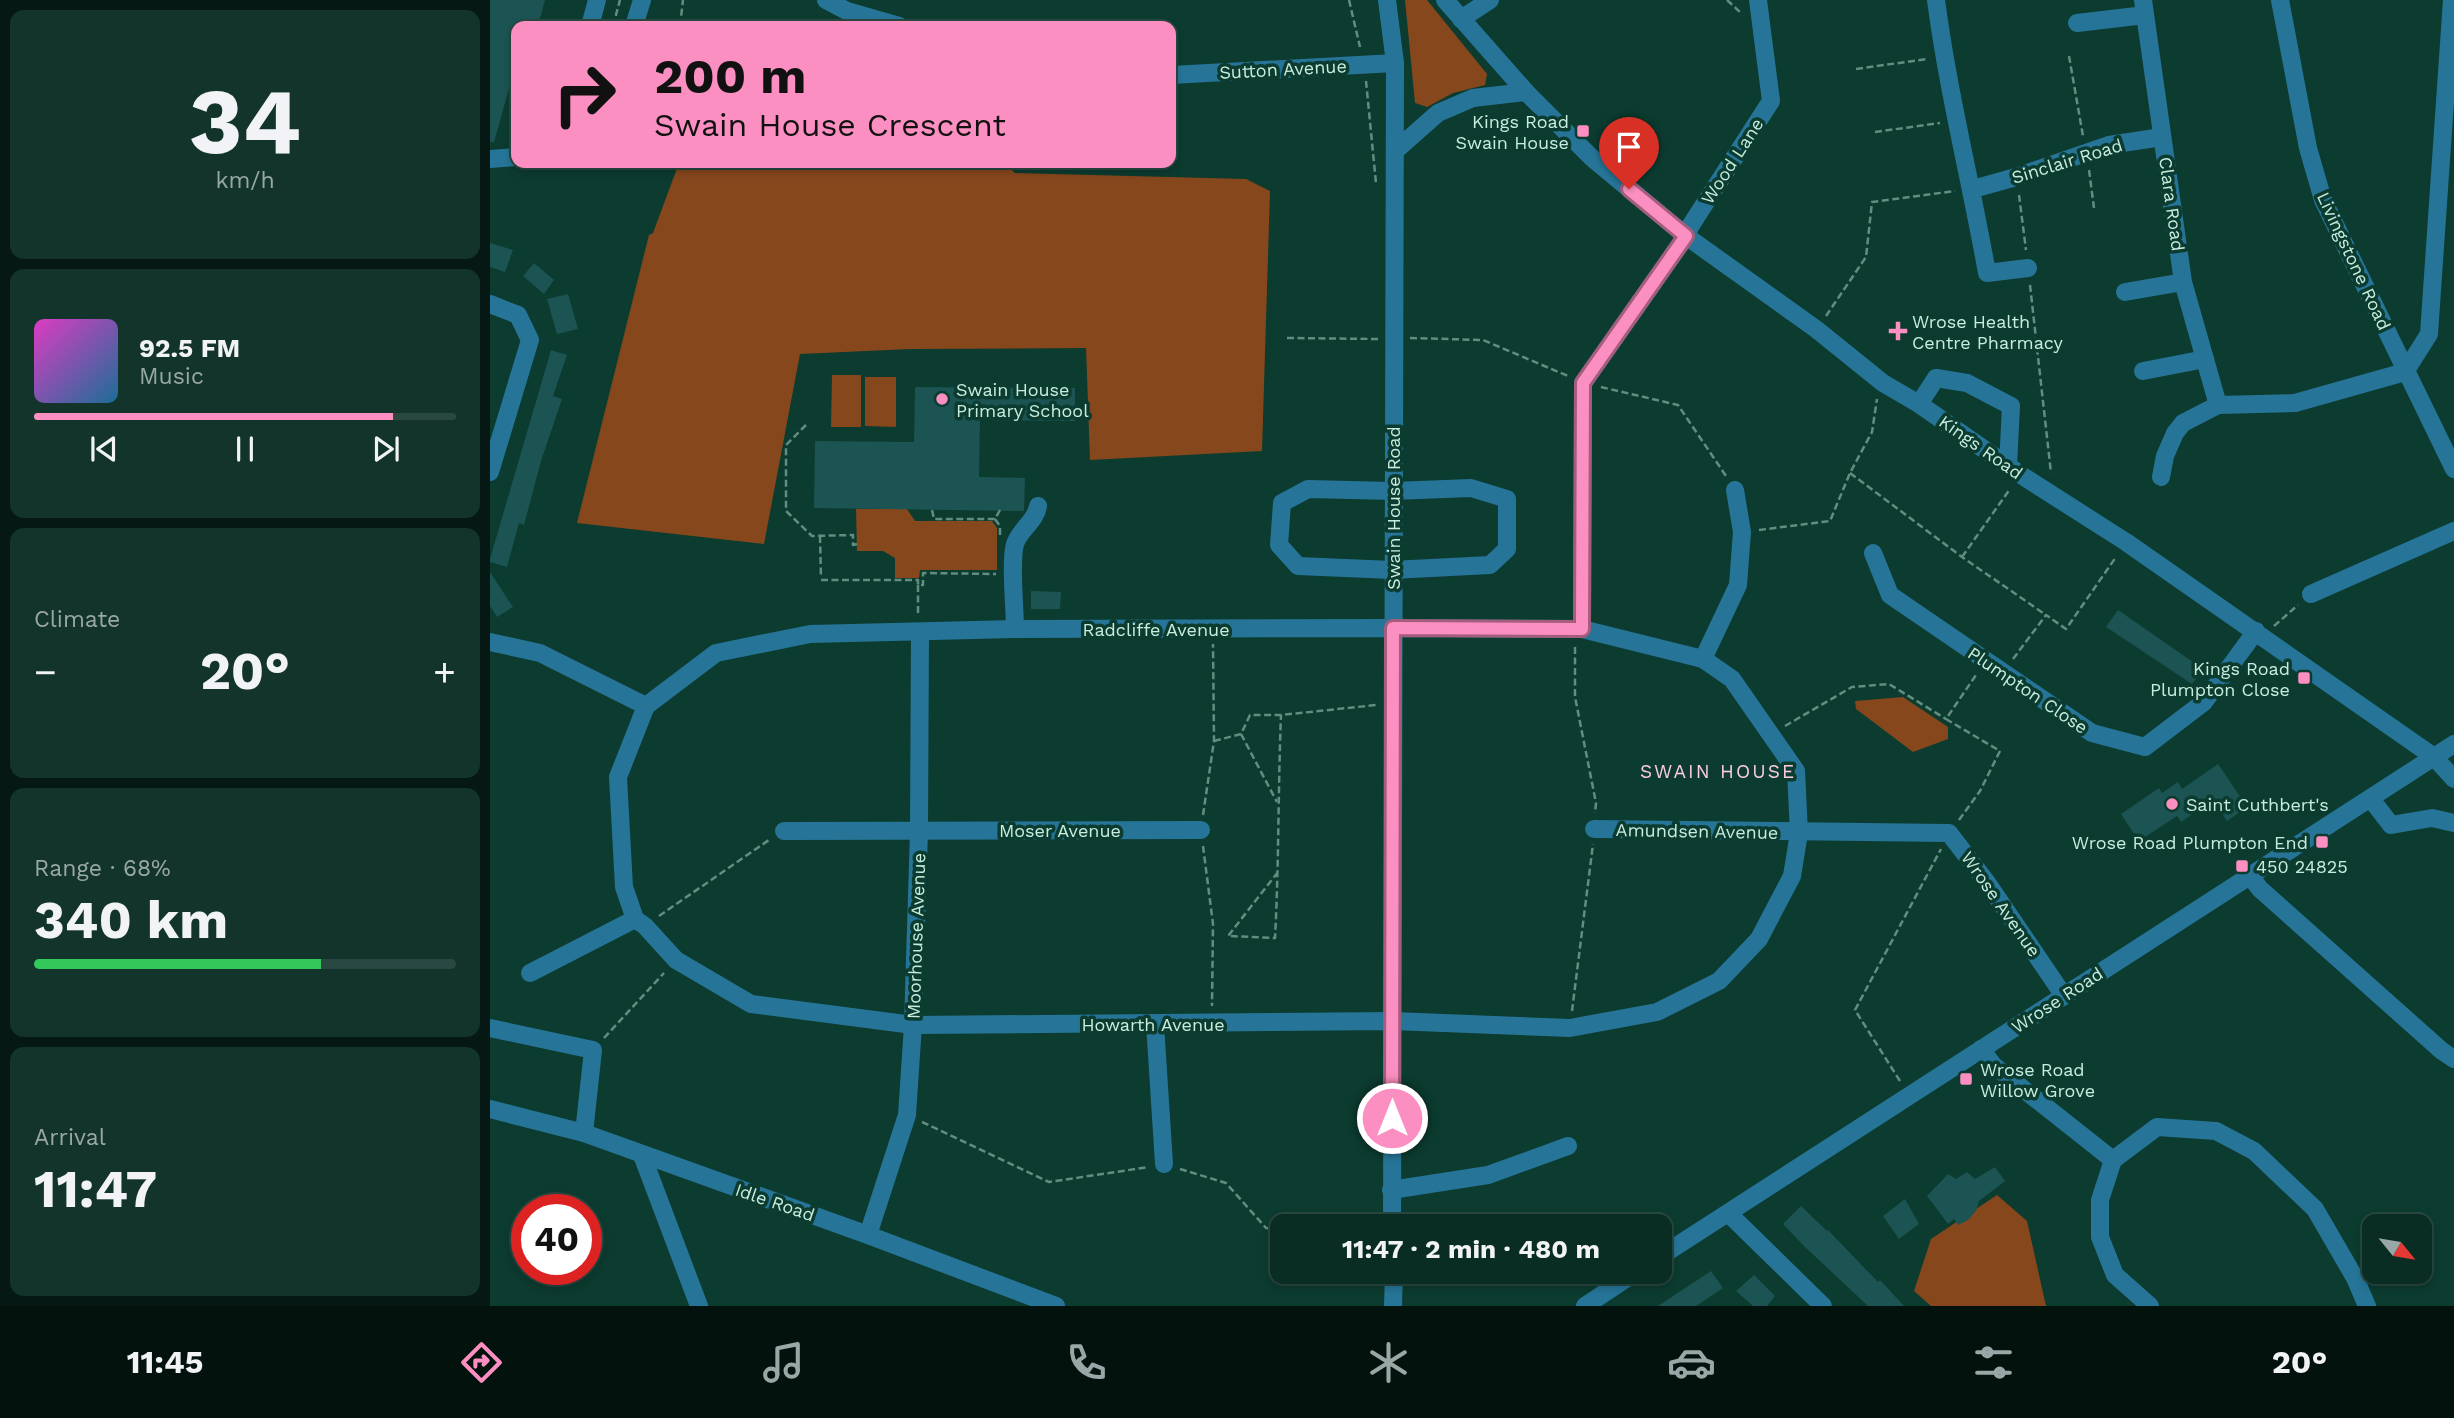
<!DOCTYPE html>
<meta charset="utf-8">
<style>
body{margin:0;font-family:"Work Sans",sans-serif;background:#12342b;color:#f1f3f6;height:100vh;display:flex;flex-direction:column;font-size:26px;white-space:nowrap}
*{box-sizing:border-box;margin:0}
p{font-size:23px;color:#99a7a6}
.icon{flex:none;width:38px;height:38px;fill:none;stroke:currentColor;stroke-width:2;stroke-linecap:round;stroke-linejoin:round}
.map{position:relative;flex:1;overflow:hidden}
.drawer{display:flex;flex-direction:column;gap:10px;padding:10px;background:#051813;width:490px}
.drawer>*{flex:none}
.guide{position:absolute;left:21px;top:21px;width:665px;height:147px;border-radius:14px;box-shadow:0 4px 10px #0003,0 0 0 2px #294841;background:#fc8fc1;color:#111;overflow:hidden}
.needle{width:46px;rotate:120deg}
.tools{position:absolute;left:1872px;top:1214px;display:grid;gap:14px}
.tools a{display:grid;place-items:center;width:70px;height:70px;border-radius:14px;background:#092c23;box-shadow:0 4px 10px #0003,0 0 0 2px #294841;font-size:35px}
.speed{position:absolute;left:21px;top:1194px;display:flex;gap:14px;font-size:35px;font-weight:700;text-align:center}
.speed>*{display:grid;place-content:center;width:91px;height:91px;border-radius:50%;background:#092c23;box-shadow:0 4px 10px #0003,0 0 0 2px #294841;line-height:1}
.speed .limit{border:10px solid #d22;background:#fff;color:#111}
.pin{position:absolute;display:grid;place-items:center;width:60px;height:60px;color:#fff;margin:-72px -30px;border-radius:50% 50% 50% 0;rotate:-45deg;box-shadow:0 0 7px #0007}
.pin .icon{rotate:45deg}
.me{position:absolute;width:77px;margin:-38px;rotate:0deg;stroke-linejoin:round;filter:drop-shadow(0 0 5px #0008)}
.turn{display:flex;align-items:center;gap:24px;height:147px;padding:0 28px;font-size:32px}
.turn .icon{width:91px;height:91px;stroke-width:2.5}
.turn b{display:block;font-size:49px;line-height:60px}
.big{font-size:52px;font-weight:700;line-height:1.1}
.drawer .card{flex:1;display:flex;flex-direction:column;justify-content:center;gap:10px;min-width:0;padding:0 24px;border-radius:14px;background:#12342b}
.drawer .dial{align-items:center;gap:0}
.dial b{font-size:91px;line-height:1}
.song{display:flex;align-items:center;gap:21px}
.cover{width:84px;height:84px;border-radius:10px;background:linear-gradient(135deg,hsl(310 70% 55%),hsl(200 70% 35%))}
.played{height:7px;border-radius:4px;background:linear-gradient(90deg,#fc8fc1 85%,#294841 85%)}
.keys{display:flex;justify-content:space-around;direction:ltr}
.heat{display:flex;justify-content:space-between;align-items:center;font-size:38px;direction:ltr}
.charge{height:10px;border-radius:5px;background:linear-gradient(90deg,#34c759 68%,#294841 0)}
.trip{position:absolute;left:780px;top:1214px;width:402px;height:70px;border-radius:14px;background:#092c23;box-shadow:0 4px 10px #0003,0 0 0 2px #294841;font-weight:700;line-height:70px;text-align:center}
.tab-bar{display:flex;height:112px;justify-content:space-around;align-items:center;background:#04120e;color:#99a7a6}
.tab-bar .icon{width:49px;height:49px}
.tab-bar .on{color:#fc8fc1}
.tab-bar b{font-size:32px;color:#f1f3f6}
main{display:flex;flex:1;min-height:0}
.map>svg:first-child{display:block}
.green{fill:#86471c}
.building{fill:#1b5452}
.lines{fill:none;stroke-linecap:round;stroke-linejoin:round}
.path{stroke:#628d81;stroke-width:2.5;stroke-dasharray:7 3.5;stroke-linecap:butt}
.minor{stroke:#267598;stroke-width:18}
.route-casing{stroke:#a45d7d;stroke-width:18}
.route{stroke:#fc8fc1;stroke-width:12}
.poi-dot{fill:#fc8fc1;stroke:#0c3b2f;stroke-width:2.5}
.labels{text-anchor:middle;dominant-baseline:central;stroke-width:7;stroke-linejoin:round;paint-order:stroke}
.street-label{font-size:18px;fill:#c6eddf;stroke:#0c3b2f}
.poi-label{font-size:18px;fill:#c6eddf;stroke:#0c3b2f;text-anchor:start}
.neighbourhood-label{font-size:19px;letter-spacing:2px;fill:#fdcde1;stroke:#0c3b2f}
</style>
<main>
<section class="drawer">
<div class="card dial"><b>34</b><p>km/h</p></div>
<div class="card">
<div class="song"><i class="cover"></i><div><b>92.5 FM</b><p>Music</p></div></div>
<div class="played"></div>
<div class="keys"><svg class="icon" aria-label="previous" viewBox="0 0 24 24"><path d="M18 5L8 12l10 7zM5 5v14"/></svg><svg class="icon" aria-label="pause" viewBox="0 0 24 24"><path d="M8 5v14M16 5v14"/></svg><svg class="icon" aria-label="next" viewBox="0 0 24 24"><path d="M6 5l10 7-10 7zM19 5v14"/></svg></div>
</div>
<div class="card"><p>Climate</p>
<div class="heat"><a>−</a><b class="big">20°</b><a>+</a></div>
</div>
<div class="card"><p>Range · 68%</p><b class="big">340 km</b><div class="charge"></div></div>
<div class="card"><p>Arrival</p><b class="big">11:47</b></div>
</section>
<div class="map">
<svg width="1964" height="1306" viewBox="0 0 1964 1306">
<rect width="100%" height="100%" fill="#0c3b2f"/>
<g class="green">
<polygon points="915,0 937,0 997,74 995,85 963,93 937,107 925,103"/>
<polygon points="189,163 515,163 525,173 756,179 780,191 772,451 600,460 596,348 420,349 310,354 274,544 87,523 159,235 163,233"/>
<polygon points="342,375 371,375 371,427 341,427"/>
<polygon points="375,377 406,377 406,427 375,426"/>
<polygon points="366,509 417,509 425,521 502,521 507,528 507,570 430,570 429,578 405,578 405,558 393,551 367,551"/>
<polygon points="1413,697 1458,727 1458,739 1423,752 1366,709 1365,701"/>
<polygon points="1507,1195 1537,1221 1556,1306 1441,1306 1424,1291 1441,1239"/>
</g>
<g class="building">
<polygon points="0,0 55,0 48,26 26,26 26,71 24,71 4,142 0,142"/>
<polygon points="0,243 23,250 15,272 0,267"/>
<polygon points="44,263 64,280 54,294 33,276"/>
<polygon points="78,294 88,329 67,334 57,299"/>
<polygon points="61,350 77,355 63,396 72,399 51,461 34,525 29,523 17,567 0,562 0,559"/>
<polygon points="425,387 585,388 585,421 490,420 489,477 535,478 534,511 324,508 325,441 424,442"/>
<polygon points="0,572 23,607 7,617 0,606"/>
<polygon points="541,591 571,592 570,609 541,609"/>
<polygon points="1628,610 1713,669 1702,684 1616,627"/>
<polygon points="1728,764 1757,807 1737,821 1723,800 1691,822 1687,816 1649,841 1631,814 1669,788 1672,793 1688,782 1692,789"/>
<polygon points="1505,1167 1515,1181 1489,1201 1486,1211 1478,1220 1468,1225 1464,1219 1458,1224 1437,1196 1458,1174 1466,1179 1477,1172 1485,1179"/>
<polygon points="1415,1199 1429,1224 1409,1239 1393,1216"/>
<polygon points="1311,1206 1337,1231 1338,1230 1388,1282 1390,1280 1414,1306 1378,1306 1314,1246 1293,1224"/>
<polygon points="1221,1271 1233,1288 1206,1306 1168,1306"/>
<polygon points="1264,1275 1285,1296 1277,1306 1263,1306 1246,1291"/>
</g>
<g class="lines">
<g class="path">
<polyline points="859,0 870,47"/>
<polyline points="1237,0 1252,14"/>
<polyline points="123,26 130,0"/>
<polyline points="190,26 193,0"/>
<polyline points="1579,56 1593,136"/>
<polyline points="1366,69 1437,59"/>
<polyline points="876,81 886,183"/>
<polyline points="1385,132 1450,123"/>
<polyline points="1599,170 1604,208"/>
<polyline points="1529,195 1536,250"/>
<polyline points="1540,285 1561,473"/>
<polyline points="1336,316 1376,257 1382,202 1465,191"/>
<polyline points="797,338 889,339"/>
<polyline points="920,338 993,340 1078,376"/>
<polyline points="1111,387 1188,405 1236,476"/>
<polyline points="316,425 296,445 296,511 322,536 363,535 363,545 367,544"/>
<polyline points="1360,473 1472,557 1556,615"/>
<polyline points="442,510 444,519 505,519 510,510"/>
<polyline points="505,519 510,526 510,535"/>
<polyline points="1269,530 1340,521 1360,473 1382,432 1387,399"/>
<polyline points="330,536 331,578"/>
<polyline points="1472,557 1520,489"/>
<polyline points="331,580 428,580 428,585 433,585 433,573 506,574"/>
<polyline points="428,585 428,614"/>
<polyline points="1784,626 1808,605"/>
<polyline points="1085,647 1085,697 1106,803 1105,813"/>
<polyline points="1523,659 1556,615 1576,629 1626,557"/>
<polyline points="1295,726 1362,687 1399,684 1456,719"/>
<polyline points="751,734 787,802"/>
<polyline points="724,741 751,734 760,715 791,715 886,705"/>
<polyline points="713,815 724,741 723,644"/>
<polyline points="1469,820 1490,791 1510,751 1456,719 1486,675"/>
<polyline points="713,846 723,924 722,1006"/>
<path d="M788,872L738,936L785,938C789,863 788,789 791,715"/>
<polyline points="169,916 279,840"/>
<polyline points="1082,1011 1103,844"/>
<polyline points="114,1038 174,973"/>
<polyline points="1410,1081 1365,1010 1451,849"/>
<polyline points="432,1122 559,1182 659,1167"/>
<polyline points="690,1169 736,1183 776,1228 793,1230"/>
</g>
<g class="minor">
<polyline points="336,0 357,11 409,26"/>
<polyline points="897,0 905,63 902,1227"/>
<polyline points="955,0 1036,92 1101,157 1196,236 1326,329 1393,383 1429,404 1531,475 1636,542 1944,757 1964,779"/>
<path d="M1446,0C1458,92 1481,182 1497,273L1538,268"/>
<polyline points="1653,0 1693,282 1728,405"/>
<polyline points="1790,0 1818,148 1833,200 1964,469"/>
<polyline points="971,19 1000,0"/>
<polyline points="1587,23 1655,15"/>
<polyline points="100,26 107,0"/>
<polyline points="144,26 152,0"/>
<polyline points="681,75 905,63"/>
<polyline points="905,151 948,113 983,98 1036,92"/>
<polyline points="0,159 26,157"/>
<polyline points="1483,189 1526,177 1619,145 1672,137"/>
<polyline points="1635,292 1693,282"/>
<polyline points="0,304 28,315 40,340 0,472"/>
<polyline points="1653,371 1715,359"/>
<polyline points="1429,404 1446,378 1477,383 1521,406 1518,466"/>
<polyline points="1671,477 1675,456 1685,433 1693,423 1728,405 1805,403 1915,372 1939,334 1962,0"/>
<polygon points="981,488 1017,499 1017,549 1000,565 902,570 808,566 789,545 792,503 818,489 903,491"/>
<polyline points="1383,553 1400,595 1602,733 1655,747 1714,702 1766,631"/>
<polyline points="1821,594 1964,531"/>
<polygon points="903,628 1092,629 1213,659 1242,679 1306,771 1309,833 1302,876 1269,939 1229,981 1167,1012 1080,1028 903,1021 423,1025 261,1004 186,960 155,926 145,919 134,887 128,777 156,706 226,653 320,634 525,629"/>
<path d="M525,629C525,608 520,562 525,544C530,529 546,521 548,506"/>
<polyline points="1092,629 1093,383 1196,236 1201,225 1281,101 1268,0"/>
<polyline points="0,642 50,653 156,706"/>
<polyline points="1213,659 1248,585 1252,532 1245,490"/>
<polyline points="1881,799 1901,825 1942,818 1964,823"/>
<polyline points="1104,829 1459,833 1498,884 1574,996"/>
<polyline points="294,831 711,830"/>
<polyline points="1760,876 1770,889 1952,1051 1964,1059"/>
<polyline points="40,973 145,919"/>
<polyline points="665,1024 674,1164"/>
<polyline points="0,1028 103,1050 94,1133"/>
<polyline points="1491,1049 1503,1065 1623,1160"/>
<polyline points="0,1109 94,1133 378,1235 566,1306"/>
<polyline points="152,1155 209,1306"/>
<polyline points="901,1190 998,1175 1078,1146"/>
<polyline points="1238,1213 1333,1306"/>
<polyline points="378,1235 417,1115 423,1025 429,831 430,632"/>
<polyline points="1171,1256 1964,744"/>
<polyline points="903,1306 904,1272"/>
<polyline points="1095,1306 1146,1272"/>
<polyline points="1660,1306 1625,1275 1610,1237 1610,1200 1623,1160 1667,1127 1726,1131 1764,1151 1825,1209 1865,1278 1877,1306"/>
</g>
</g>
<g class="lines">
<g class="route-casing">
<polyline id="route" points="902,1118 903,628 1092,629 1093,383 1196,236 1139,189"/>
</g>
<use href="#route" class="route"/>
</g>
<g class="poi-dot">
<rect x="1086" y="124" width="14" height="14" rx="3.5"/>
<path d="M1404.5 320.5h7v7h7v7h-7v7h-7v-7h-7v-7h7z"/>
<circle cx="452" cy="399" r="7"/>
<rect x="1807" y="671" width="14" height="14" rx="3.5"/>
<circle cx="1682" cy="804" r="7"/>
<rect x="1825" y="835" width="14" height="14" rx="3.5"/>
<rect x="1745" y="859" width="14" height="14" rx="3.5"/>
<rect x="1469" y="1072" width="14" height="14" rx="3.5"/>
</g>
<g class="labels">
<g class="street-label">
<text transform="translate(793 69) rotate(-3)">Sutton Avenue</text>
<text transform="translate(1242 161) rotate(-57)">Wood Lane</text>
<text transform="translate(1577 161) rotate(-17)">Sinclair Road</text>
<text transform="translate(1682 204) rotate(82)">Clara Road</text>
<text transform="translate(1864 261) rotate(65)">Livingstone Road</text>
<text transform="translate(1491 447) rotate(35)">Kings Road</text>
<text transform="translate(903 508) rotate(-90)">Swain House Road</text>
<text x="666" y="629">Radcliffe Avenue</text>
<text transform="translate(1538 690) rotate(34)">Plumpton Close</text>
<text x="570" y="830">Moser Avenue</text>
<text transform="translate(1207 831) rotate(1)">Amundsen Avenue</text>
<text transform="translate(1511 904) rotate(55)">Wrose Avenue</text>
<text transform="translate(426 936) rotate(-88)">Moorhouse Avenue</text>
<text transform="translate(1567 1000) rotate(-33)">Wrose Road</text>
<text x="663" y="1024">Howarth Avenue</text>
<text transform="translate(285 1202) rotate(19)">Idle Road</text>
</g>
<g class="poi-label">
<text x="1079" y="121" text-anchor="end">Kings Road<tspan x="1079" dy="21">Swain House</tspan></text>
<text x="1422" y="321">Wrose Health<tspan x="1422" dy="21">Centre Pharmacy</tspan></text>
<text x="466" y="389">Swain House<tspan x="466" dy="21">Primary School</tspan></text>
<text x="1800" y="668" text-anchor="end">Kings Road<tspan x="1800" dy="21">Plumpton Close</tspan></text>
<text x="1696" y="804">Saint Cuthbert's</text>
<text x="1818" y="842" text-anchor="end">Wrose Road Plumpton End</text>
<text x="1766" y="866">450 24825</text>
<text x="1490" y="1069">Wrose Road<tspan x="1490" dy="21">Willow Grove</tspan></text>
</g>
<g class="neighbourhood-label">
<text x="1228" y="771">SWAIN HOUSE</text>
</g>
</g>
</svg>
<div class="tools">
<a><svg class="needle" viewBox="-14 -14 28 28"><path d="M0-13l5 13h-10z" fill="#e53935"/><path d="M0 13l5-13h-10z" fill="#99a7a6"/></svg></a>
</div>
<div class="speed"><div class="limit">40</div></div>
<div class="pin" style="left:1139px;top:189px;background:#d93025"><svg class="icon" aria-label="arrive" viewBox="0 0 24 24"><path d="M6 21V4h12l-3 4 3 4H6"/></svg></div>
<svg class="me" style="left:902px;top:1118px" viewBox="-20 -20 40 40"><circle r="17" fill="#fc8fc1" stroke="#fff" stroke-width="3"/><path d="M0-11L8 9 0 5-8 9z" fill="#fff"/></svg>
<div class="trip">11:47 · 2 min · 480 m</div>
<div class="guide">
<div class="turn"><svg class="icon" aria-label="right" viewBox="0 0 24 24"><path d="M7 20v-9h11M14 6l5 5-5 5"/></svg><div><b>200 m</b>Swain House Crescent</div></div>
</div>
</div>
</main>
<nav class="tab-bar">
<b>11:45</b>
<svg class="icon on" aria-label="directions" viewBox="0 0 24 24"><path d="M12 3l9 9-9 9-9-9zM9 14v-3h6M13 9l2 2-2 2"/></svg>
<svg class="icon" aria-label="music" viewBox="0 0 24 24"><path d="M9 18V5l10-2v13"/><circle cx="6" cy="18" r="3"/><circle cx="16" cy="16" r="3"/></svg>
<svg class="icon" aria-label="phone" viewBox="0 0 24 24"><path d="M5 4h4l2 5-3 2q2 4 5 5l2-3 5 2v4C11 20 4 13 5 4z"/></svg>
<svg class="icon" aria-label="climate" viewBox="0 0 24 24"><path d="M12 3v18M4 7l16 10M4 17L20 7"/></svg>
<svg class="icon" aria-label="car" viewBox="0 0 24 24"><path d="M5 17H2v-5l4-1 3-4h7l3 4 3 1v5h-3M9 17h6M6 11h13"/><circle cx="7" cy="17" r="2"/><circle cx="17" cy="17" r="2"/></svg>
<svg class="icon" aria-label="filters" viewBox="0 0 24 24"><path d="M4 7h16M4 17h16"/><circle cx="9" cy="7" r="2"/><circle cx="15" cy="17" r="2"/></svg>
<b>20°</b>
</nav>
